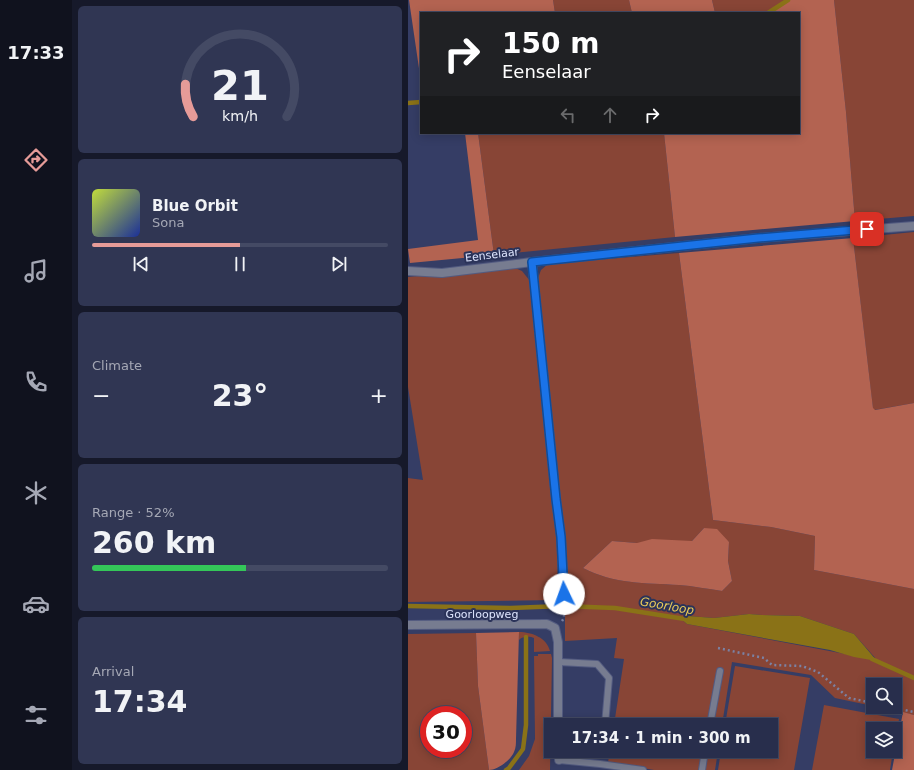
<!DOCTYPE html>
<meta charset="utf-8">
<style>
body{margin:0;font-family:"DejaVu Sans",sans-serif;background:#303653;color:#f1f3f6;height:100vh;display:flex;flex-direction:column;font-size:15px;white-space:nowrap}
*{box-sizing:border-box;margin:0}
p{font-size:13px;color:#a5a8b5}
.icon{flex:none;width:22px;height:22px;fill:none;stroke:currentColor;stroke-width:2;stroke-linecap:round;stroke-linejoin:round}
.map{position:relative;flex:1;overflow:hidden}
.details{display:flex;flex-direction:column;gap:6px;padding:6px;background:#16192a;width:336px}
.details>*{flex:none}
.banner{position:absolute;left:12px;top:12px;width:380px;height:122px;border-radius:0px;box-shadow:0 2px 10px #0003,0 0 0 1px #444a64;background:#202124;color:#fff;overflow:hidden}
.tools{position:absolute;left:458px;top:678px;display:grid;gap:8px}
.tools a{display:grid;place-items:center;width:36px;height:36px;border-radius:0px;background:#282e4c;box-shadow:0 2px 10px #0003,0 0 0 1px #444a64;font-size:20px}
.speed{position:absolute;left:12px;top:706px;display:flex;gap:8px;font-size:20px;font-weight:700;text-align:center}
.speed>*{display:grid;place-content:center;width:52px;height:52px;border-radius:50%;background:#282e4c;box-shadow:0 2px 10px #0003,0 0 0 1px #444a64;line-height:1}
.speed .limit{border:6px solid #d22;background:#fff;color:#111}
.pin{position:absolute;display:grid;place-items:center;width:34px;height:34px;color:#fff;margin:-17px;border-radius:8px;box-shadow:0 2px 6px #0006}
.me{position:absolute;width:44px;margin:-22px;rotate:357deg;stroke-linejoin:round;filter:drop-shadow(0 0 3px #0008)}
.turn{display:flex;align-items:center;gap:14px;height:84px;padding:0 16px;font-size:18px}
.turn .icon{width:52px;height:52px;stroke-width:2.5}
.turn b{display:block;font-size:28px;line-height:34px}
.lanes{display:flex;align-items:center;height:38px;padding:0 16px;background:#0003;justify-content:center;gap:20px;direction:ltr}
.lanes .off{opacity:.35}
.big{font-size:30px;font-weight:700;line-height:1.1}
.details .widget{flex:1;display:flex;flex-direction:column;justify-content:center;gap:6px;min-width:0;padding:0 14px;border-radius:6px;background:#303653}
.details .dial{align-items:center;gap:0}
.dial svg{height:104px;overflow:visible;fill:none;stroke:#444a64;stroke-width:7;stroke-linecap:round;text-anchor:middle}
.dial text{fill:#f1f3f6;stroke:none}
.song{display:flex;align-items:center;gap:12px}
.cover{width:48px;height:48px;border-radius:6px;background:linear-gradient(135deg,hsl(70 70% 55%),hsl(230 70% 35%))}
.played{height:4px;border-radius:2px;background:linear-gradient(90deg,#e69b98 50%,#444a64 50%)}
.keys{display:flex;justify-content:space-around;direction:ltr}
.heat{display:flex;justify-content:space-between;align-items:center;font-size:22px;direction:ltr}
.charge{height:6px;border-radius:3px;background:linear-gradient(90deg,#34c759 52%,#444a64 0)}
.trip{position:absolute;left:136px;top:718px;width:234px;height:40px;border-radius:0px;background:#282e4c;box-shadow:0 2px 10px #0003,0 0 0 1px #444a64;font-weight:700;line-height:40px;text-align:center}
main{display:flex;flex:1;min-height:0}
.tab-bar{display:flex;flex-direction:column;width:72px;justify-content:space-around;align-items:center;background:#10121e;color:#a5a8b5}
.tab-bar .icon{width:28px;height:28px}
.tab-bar .on{color:#e69b98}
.tab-bar b{font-size:18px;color:#f1f3f6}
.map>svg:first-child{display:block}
.green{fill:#884536;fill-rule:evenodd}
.forest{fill:#b36351}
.water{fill:#8a7217}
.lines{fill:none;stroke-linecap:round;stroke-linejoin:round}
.stream{stroke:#8a7217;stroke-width:4.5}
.lane-casing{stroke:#535b80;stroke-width:8}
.street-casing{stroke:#535b80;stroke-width:10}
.path{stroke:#7b82a4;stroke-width:2.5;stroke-dasharray:2 3;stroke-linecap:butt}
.lane{stroke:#777c90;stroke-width:6}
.street{stroke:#777c90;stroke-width:8}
.route-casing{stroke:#114b97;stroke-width:10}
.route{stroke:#1a73e8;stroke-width:7}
.labels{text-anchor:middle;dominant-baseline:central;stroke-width:4;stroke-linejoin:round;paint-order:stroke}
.street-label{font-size:11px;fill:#dde4fd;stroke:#2b3359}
.water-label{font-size:12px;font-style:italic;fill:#eccc59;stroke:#2b3359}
</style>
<main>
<nav class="tab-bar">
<b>17:33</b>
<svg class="icon on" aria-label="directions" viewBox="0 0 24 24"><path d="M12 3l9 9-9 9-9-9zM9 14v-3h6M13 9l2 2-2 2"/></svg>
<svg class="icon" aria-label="music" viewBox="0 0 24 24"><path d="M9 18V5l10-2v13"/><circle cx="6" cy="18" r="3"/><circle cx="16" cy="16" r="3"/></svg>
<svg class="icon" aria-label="phone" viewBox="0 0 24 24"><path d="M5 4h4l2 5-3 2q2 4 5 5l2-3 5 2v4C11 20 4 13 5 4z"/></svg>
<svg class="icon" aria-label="climate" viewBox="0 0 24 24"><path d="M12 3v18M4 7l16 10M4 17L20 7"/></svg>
<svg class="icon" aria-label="car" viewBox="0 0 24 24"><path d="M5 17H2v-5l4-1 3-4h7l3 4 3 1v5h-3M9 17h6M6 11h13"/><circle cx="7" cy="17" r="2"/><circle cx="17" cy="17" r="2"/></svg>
<svg class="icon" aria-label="filters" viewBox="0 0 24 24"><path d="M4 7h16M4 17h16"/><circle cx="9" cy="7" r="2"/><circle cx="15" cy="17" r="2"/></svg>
</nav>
<section class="details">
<div class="widget dial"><svg viewBox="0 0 100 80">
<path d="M14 69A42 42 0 1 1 86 69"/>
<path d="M14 69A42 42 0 0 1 8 44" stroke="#e69b98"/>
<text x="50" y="56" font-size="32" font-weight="700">21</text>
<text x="50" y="72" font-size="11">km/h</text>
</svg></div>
<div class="widget">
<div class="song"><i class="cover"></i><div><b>Blue Orbit</b><p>Sona</p></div></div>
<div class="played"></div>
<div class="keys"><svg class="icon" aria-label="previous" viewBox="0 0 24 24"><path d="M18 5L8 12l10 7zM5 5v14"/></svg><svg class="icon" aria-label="pause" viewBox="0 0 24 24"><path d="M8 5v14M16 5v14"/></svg><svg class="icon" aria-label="next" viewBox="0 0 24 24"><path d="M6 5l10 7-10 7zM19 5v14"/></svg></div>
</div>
<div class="widget"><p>Climate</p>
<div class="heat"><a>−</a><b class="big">23°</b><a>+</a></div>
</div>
<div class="widget"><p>Range · 52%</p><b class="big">260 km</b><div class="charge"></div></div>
<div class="widget"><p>Arrival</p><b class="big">17:34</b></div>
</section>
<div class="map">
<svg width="506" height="770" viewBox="0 0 506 770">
<rect width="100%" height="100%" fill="#353d65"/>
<g class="green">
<polygon points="145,0 221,0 224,13 147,13"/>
<polygon points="304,0 379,0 361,13 307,13"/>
<polygon points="426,0 506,0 506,216 447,221 438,112"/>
<polygon points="70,133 256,133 267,237 86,255"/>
<polygon points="506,232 506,403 466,410 465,409 445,238"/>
<path d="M271,253L305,520L363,527L407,536L406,570L506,589V715L470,707H487V685H465V706L427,698L403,675L324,662L314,725H206L216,659L206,658L209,638L157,641V538L152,500L129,281L133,270L140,264ZM296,528L321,542L320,561L324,581L314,591C300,589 285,586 271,585C237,583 206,584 175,568L204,541L229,543L284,541ZM341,614L354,615L392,616L446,634L469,660L279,624L272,618L280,616L306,618Z"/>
<polygon points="105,267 114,271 122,281 150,538 149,600 0,602 0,478 15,480 0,387 0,277"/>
<path d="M111,632C124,632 139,638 142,651L126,652V638C122,636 114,636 111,640Z"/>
<path d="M68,633L70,686L81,770H0V634ZM21,715H55V749H21Z"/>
<polygon points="130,654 143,654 144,658 142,770 111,770 121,756 127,739 126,656 130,656"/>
<polygon points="327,666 402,678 386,770 310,770 313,751 363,751 363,725 317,725"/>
<polygon points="416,705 491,719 487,742 487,729 465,729 465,751 485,751 482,770 404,770"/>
<polygon points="202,751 310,751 307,770 246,770 200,762"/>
</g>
<g class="forest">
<polygon points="1,0 145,0 147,13 13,13 13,82"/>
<polygon points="221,0 304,0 307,13 224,13"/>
<polygon points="379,0 426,0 438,112 447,221 267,237 256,133 391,133 391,13 361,13"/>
<polygon points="57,133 70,133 86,255 2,263 0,249 70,240"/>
<polygon points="445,238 465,408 467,410 506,403 506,589 406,570 407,536 363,527 305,520 271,253"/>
<path d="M296,528L309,529L321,542L320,561L324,581L314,591C300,589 285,586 271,585C237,583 206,584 175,568L204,541L229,543L244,539L284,541Z"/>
<path d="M111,632L108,739C108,743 108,748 106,752C103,760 89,770 81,770L70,686L68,633Z"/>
<polygon points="495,712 506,715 506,770 484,770"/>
</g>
<polygon class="water" points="341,614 354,615 392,616 446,634 469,661 446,657 422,650 279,624 272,618 280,616 306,618"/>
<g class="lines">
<g class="stream">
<polyline points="360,13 380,0"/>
<polyline points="0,103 13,102"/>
<polyline points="0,606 103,608 154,606 207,608 277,619"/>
<polyline points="464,659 506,678"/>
<polyline points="98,770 101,768 115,749 118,725 118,637"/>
</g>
<g class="lane-casing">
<g id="lane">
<polyline points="151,662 189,664 201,678 197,725"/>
<polyline points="302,725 312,671"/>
<polyline points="151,760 192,764 235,770"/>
<polyline points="294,770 297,751"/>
</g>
</g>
<g class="street-casing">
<g id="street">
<polyline points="124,262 148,499 153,537 156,594"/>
<polyline points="0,271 34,273 124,262 350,238 506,226"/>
<polyline points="0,625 139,624 147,628 150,642 150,725"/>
<polyline points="151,751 151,760"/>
</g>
</g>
<g class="path">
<polyline points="154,621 156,618 156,605"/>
<polyline points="310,648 356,658 364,665 394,666 410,672 441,698 465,703"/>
<polyline points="483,707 506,712"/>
</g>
<use href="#lane" class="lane"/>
<use href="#street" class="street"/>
</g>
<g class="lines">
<g class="route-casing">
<polyline id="route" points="156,594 153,537 148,499 124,262 350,238 459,229"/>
</g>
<use href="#route" class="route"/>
</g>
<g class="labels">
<g class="street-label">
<text transform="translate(84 255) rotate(-7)">Eenselaar</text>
<text x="74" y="614">Goorloopweg</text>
</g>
<g class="water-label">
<text transform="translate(259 606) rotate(10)">Goorloop</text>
</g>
</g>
</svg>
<div class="tools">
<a><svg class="icon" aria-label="search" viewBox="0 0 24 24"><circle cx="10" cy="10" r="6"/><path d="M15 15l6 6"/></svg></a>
<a><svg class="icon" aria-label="layers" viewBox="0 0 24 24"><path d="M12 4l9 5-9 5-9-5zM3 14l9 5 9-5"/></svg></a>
</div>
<div class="speed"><div class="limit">30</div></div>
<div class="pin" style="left:459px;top:229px;background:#d93025"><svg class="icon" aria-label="arrive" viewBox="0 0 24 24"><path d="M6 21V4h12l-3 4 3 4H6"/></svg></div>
<svg class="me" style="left:156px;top:594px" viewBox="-20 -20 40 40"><circle r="19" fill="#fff"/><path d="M0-13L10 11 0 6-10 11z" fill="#1a73e8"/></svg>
<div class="trip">17:34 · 1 min · 300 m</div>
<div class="banner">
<div class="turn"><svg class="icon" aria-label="right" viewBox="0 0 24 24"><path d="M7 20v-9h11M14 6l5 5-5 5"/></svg><div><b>150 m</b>Eenselaar</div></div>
<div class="lanes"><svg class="icon off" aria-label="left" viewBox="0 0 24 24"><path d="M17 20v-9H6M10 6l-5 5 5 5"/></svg><svg class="icon off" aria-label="ahead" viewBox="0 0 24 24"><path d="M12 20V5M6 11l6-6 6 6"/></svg><svg class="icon" aria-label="right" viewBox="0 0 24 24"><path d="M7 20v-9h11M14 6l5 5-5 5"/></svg></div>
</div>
</div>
</main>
